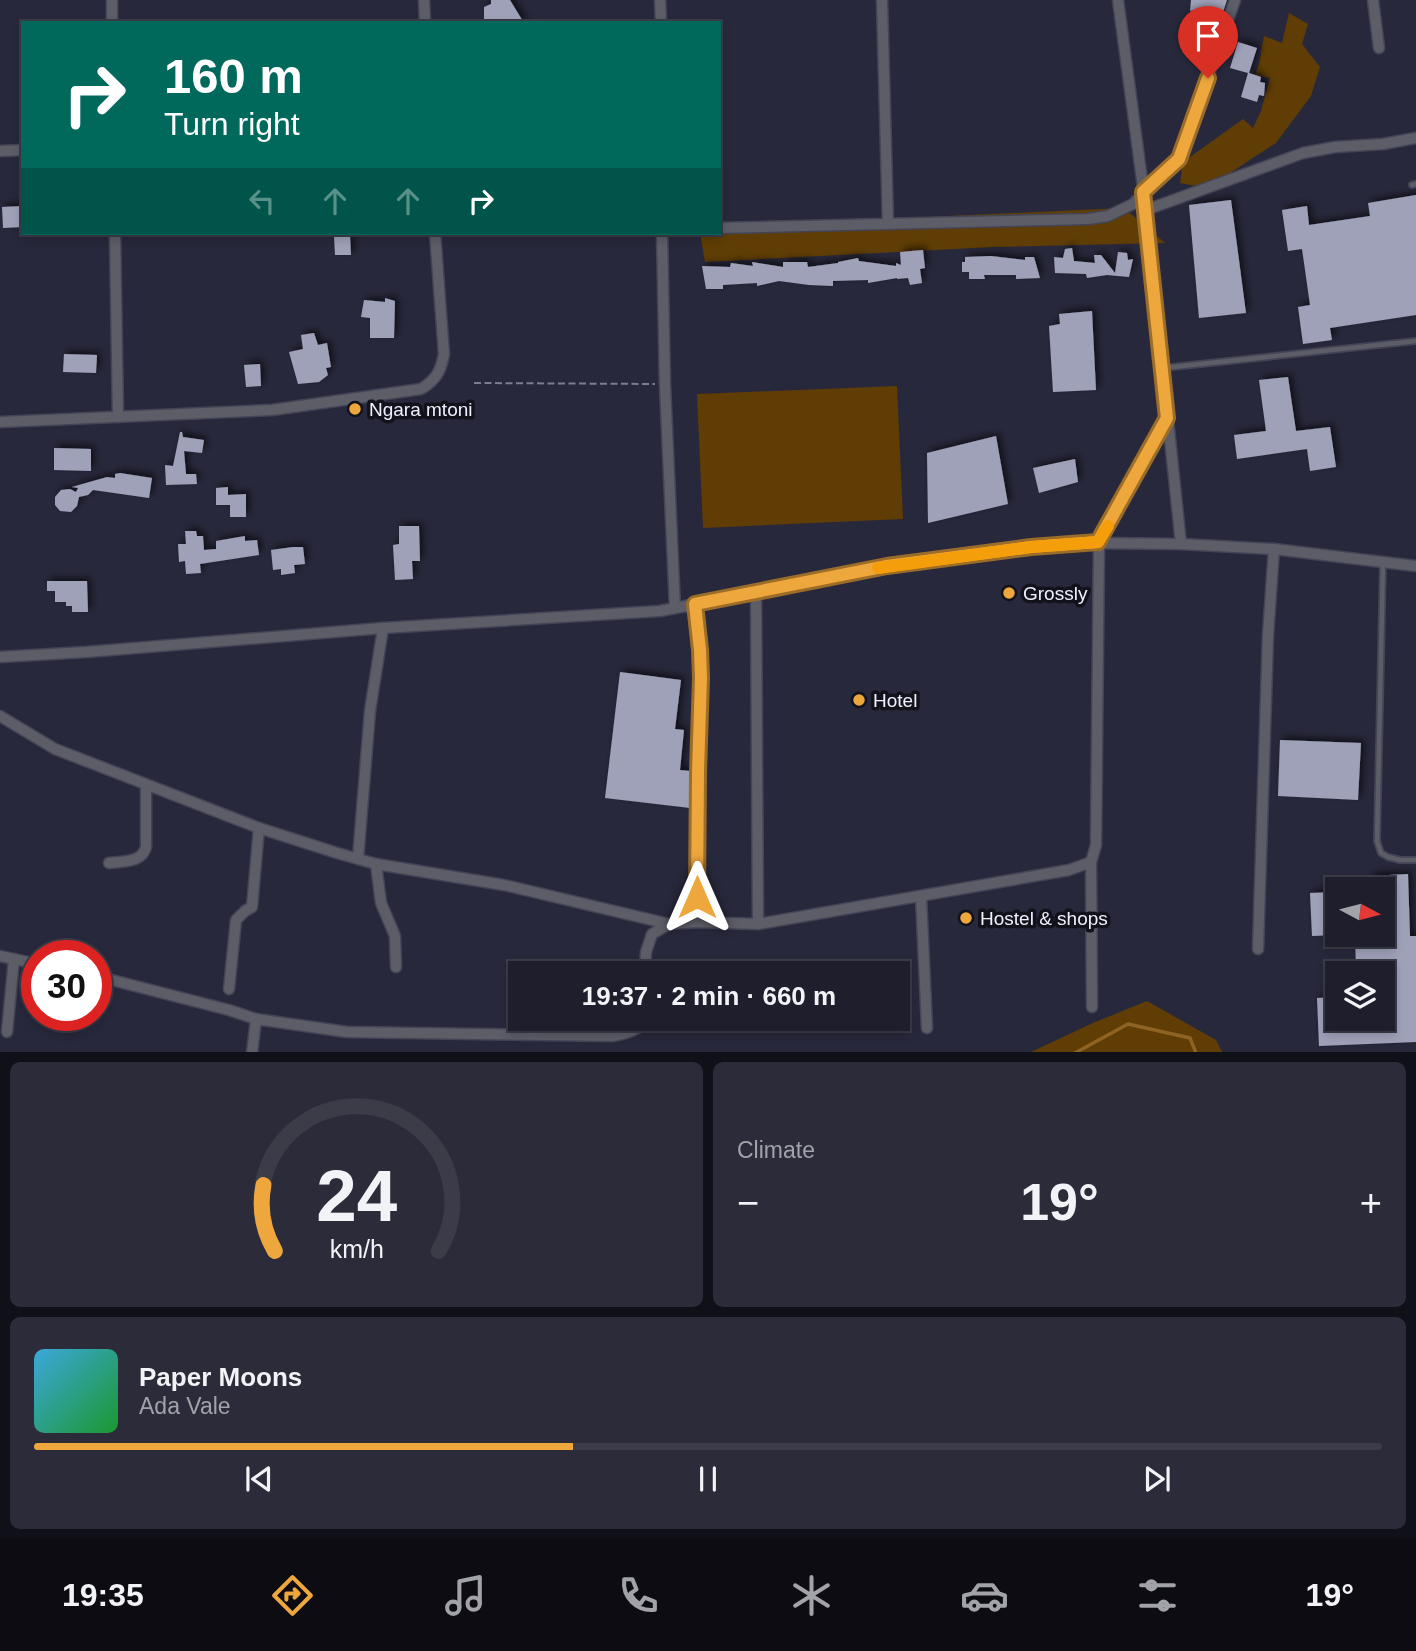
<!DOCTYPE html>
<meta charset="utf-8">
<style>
body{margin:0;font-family:Arial,sans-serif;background:#2b2b39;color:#f1f3f6;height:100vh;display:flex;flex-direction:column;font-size:26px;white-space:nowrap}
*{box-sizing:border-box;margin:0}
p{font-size:23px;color:#a1a2aa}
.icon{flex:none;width:38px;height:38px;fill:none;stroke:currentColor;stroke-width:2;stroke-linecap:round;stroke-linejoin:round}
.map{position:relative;height:1052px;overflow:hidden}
.sheet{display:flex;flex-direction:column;gap:10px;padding:10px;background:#101019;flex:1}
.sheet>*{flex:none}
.guide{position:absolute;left:21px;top:21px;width:700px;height:214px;border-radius:0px;box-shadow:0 4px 10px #0003,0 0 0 2px #3c3c49;background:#00695c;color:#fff;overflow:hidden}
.needle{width:46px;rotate:97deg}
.tools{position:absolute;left:1325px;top:877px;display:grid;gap:14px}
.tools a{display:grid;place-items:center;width:70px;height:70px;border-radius:0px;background:#1e1e2d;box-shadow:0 4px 10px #0003,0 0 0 2px #3c3c49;font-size:35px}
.speed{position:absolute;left:21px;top:940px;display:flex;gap:14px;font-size:35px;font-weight:700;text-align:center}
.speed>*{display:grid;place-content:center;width:91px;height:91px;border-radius:50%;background:#1e1e2d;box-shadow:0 4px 10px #0003,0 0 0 2px #3c3c49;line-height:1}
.speed .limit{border:10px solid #d22;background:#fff;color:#111}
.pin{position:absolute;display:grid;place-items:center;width:60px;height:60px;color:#fff;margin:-72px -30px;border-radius:50% 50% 50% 0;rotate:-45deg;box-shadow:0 0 7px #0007}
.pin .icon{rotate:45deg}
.me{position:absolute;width:77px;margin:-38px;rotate:0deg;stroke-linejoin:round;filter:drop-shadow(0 0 5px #0008)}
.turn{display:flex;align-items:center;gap:24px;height:147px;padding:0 28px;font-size:32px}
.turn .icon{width:91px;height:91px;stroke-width:2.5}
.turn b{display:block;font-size:49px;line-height:60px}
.lanes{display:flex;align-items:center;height:66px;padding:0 28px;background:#0003;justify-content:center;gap:35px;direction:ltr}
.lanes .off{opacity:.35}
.big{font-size:52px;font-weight:800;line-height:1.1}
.sheet .card{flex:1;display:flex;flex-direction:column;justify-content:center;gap:10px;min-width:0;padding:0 24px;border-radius:10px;background:#2b2b39}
.sheet .dial{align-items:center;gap:0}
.dial svg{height:182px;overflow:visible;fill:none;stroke:#3c3c49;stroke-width:7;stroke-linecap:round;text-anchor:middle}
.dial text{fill:#f1f3f6;stroke:none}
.song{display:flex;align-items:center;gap:21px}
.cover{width:84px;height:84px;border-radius:10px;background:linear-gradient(135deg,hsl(200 70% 55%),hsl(130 70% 35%))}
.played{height:7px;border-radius:4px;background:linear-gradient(90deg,#eea73d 40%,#3c3c49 40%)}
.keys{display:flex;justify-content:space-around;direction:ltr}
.heat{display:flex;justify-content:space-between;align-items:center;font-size:38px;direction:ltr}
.sheet .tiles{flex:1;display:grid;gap:10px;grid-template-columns:1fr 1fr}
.card:last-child{grid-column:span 2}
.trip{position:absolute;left:508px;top:961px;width:402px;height:70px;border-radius:0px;background:#1e1e2d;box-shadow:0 4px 10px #0003,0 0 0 2px #3c3c49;font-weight:800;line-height:70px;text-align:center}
.tab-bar{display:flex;height:112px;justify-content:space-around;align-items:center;background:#0c0c12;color:#a1a2aa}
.tab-bar .icon{width:49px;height:49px}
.tab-bar .selected{color:#eea73d}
.tab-bar b{font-size:32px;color:#f1f3f6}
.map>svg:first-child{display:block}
.green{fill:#5f3d04}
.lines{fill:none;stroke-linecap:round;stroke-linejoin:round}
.stream{stroke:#8e6324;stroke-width:3.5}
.building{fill:#9fa1b9;filter:url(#shadow)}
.lane-casing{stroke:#444457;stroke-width:8}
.street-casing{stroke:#444457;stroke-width:13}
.path{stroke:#7d7d8f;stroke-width:2;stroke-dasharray:7 3.5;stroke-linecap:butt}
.lane{stroke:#5c5d67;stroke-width:4.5}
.street{stroke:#5c5d67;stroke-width:10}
.route-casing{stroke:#9b6d28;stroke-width:18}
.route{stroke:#eea73d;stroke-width:12}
.slow{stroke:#f59e0b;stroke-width:12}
.poi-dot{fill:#eea73d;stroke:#12121b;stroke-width:2.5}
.labels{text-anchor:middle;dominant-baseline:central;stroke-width:7;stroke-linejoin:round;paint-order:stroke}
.poi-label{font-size:19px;fill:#eff0fe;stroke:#12121b;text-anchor:start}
</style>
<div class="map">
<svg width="1416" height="1053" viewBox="0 0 1416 1053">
<defs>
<filter id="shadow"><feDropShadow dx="3.5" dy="-3.5" stdDeviation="3.5" flood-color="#0009"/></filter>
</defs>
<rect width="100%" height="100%" fill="#28283c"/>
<g class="green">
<polygon points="1289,13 1308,24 1302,44 1320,67 1311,96 1276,143 1207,188 1180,183 1183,162 1243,119 1253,128 1261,111 1270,78 1255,75 1259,64 1264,36 1282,43"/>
<polygon points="1124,208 1165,243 993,247 705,262 700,233 719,233 719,222 925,217"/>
<polygon points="897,386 903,519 703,528 697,394"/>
<polygon points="1147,1001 1216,1040 1222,1052 1031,1052 1093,1023"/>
</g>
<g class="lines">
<polyline class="stream" points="1075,1053 1128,1024 1190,1038 1196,1053"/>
</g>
<g class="building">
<polygon points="491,0 510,0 524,23 492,23 484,21 484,7 491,4"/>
<polygon points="1191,0 1227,0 1217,30 1211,30 1211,45 1206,60 1193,60 1193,41 1198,10 1190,11"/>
<polygon points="1238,42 1257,48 1249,73 1261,77 1260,82 1265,83 1264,96 1259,95 1257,102 1241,97 1248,73 1230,68"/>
<polygon points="1416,195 1416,315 1330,328 1332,340 1303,344 1298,307 1310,305 1302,249 1288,251 1282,210 1307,206 1309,225 1370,216 1368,203"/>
<polygon points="1231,200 1246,313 1199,318 1189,205"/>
<polygon points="23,206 23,227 3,228 2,207"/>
<polygon points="350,235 351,255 335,255 334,236"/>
<polygon points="1072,248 1074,261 1095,263 1094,255 1101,255 1115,273 1118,252 1127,253 1128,260 1133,259 1129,277 1107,275 1087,278 1086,274 1055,273 1054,257 1063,258 1065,249"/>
<polygon points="923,250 925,268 920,269 922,283 910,285 908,278 897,279 897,278 868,283 868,280 833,281 833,286 809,285 779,281 757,286 757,283 723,285 723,289 706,289 702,266 730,267 731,263 753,266 752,262 783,267 783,262 807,262 808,267 838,263 838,262 858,258 859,261 896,266 896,263 901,265 900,252"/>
<polygon points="991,256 1025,260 1025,257 1034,257 1040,278 1016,279 1016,275 984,275 985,279 969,279 969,272 962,272 962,262 965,262 965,257"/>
<polygon points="385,298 395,301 394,338 370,338 370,318 361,317 364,300 385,302"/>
<polygon points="1092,311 1096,390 1053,392 1049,326 1060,324 1059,314"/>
<polygon points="314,333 318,345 327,343 331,367 326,368 328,375 319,382 298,384 289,352 303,349 301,335"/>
<polygon points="64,354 97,355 96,373 63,372"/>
<polygon points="260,364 261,386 246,387 244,365"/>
<polygon points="1288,377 1296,431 1330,427 1336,467 1310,471 1307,449 1237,459 1234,435 1266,431 1259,380"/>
<polygon points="180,432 182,432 183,437 204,440 202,453 184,451 186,474 196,474 197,484 166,485 165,465 173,466"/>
<polygon points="996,436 1008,504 928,523 927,453"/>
<polygon points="54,448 91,449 91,471 54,470"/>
<polygon points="1075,459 1078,482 1039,493 1033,468"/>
<polygon points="120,473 152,478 149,498 93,490 88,495 79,497 77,506 71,512 60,511 55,505 55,497 61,490 70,489 76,492 78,488 72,487 107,477 115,478 115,474"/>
<polygon points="228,487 228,495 246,494 246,517 230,517 230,505 216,505 216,488"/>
<polygon points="399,526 419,526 420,561 412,561 413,579 395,580 393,545 399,544"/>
<polygon points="185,531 196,531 197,536 203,536 204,550 216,549 216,541 245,536 245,541 257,540 259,555 200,564 201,573 186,574 185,561 179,562 178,544 186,544"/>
<polygon points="293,547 303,547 305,564 294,565 295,573 281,575 281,569 273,570 271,550"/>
<polygon points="47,581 87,581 88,612 72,612 72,606 66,606 66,602 55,602 55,591 47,591"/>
<polygon points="620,672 681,680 675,729 684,730 680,770 691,771 690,808 605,798"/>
<polygon points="1280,740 1361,743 1358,800 1278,796"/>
<polygon points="1408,874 1410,936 1416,936 1416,1042 1319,1046 1317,998 1337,997 1337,1018 1382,1018 1382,973 1356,973 1355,934 1382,934 1382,889 1370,889 1370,876"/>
<polygon points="1337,892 1337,935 1312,936 1310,893"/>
</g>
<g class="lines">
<g class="lane-casing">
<g id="lane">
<polyline points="1412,185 1416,184"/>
<polyline points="1163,368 1416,341"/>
<polyline points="1383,562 1377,841 1381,853 1388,857 1400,860 1416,860"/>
</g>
</g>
<g class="street-casing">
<g id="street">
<polyline points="112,0 112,23"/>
<polyline points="424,0 425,23"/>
<polyline points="660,0 661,23"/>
<polyline points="882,0 888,224"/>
<polyline points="1118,0 1146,210 1181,544"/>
<polyline points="1373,0 1379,48"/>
<polyline points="0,151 23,150"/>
<polyline points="1146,210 1303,153 1335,147 1383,144 1416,138"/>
<polyline points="719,228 1088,219 1108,216 1133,204 1179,159 1235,0"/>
<polyline points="115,233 118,417"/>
<polyline points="662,233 665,385 675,608"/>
<path d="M0,422L272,410L421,389C436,380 441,371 444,354L435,233"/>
<polyline points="756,593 758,924"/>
<polyline points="695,604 700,651 701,678 698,772 697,922"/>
<polyline points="0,657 86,652 383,628 660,611 887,567 1031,547 1099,543 1181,544 1274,549 1416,566"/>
<polyline points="0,716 55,749 259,828 337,853 376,864 504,885 669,924"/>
<polyline points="358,859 370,711 383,628"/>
<polyline points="1091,862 1092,1007"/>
<path d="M109,863C123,861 142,863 146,847V785"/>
<polyline points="376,864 381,903 395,936 396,967"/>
<polyline points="921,896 927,1028"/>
<polyline points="1258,949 1268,635 1274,549"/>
<polyline points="0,956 37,964"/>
<polyline points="645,973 646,952 652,934 669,924 697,922 758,924 1069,870 1091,862 1096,845 1099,543 1167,418"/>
<path d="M96,976L229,1010L256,1019L347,1032L613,1036C627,1033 639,1031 647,1018"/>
<polyline points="229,989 236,920 245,911 252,907 259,828"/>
<polyline points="7,1032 14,959"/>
<polyline points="252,1053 256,1019"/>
</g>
</g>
<polyline class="path" points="474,383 655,384"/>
<use href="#lane" class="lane"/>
<use href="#street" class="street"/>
</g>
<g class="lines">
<g class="route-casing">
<polyline id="route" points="697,897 698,772 701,678 700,650 695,604 887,566 1031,547 1098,542 1167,418 1143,192 1179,159 1208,78"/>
</g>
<use href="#route" class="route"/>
<polyline class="slow" points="878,568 1031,547 1098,542 1108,526"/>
</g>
<g class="poi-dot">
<circle cx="355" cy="409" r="7"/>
<circle cx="1009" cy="593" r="7"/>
<circle cx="859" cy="700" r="7"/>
<circle cx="966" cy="918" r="7"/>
</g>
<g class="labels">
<g class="poi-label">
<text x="369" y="409">Ngara mtoni</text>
<text x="1023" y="593">Grossly</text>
<text x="873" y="700">Hotel</text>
<text x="980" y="918">Hostel &amp; shops</text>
</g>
</g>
</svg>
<div class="tools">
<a><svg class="needle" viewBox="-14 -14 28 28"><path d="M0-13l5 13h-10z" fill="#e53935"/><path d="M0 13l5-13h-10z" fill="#a1a2aa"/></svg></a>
<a><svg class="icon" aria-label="layers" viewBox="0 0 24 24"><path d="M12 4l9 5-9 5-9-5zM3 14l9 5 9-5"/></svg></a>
</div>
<div class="speed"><div class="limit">30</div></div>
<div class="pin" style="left:1208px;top:78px;background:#d93025"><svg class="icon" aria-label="arrive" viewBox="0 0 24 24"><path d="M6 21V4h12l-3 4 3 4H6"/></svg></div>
<svg class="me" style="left:697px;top:897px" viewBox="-20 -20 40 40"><path d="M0-17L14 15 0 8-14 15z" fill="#eea73d" stroke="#fff" stroke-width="4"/></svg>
<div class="trip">19:37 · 2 min · 660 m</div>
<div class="guide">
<div class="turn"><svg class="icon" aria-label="right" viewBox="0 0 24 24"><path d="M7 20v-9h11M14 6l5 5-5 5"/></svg><div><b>160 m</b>Turn right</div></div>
<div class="lanes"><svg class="icon off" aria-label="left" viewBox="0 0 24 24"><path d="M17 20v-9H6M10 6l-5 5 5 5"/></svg><svg class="icon off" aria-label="ahead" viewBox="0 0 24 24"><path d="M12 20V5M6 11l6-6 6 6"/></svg><svg class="icon off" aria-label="ahead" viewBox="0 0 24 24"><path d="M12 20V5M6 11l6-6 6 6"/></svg><svg class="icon" aria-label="right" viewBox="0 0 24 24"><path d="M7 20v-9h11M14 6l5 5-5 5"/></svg></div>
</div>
</div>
<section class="sheet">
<div class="tiles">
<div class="card dial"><svg viewBox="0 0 100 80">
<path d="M14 69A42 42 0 1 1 86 69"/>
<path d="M14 69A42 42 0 0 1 9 40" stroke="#eea73d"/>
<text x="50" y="56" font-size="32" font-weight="700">24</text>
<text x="50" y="72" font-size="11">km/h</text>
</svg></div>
<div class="card"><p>Climate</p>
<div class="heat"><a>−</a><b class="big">19°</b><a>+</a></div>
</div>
<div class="card">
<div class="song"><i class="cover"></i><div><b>Paper Moons</b><p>Ada Vale</p></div></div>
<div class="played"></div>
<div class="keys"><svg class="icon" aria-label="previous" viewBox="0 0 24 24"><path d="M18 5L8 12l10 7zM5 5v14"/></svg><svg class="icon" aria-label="pause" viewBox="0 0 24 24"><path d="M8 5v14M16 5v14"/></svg><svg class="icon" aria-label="next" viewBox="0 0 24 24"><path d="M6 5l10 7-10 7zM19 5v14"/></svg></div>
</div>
</div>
</section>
<nav class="tab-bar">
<b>19:35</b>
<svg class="icon selected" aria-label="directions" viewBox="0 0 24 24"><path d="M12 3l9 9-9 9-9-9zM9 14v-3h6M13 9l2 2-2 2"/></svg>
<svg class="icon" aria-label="music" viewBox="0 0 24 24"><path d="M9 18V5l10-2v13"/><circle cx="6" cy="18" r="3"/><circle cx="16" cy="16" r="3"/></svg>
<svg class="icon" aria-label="phone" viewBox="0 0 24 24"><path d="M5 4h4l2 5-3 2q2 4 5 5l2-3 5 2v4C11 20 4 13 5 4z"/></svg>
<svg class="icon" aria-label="climate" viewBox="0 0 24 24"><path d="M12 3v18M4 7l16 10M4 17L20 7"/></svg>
<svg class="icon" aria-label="car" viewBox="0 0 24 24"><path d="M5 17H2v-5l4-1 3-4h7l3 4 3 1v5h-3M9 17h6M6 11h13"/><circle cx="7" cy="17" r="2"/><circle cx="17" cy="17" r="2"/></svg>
<svg class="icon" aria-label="filters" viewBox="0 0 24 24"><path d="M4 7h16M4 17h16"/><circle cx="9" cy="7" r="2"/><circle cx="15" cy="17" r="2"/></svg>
<b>19°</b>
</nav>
